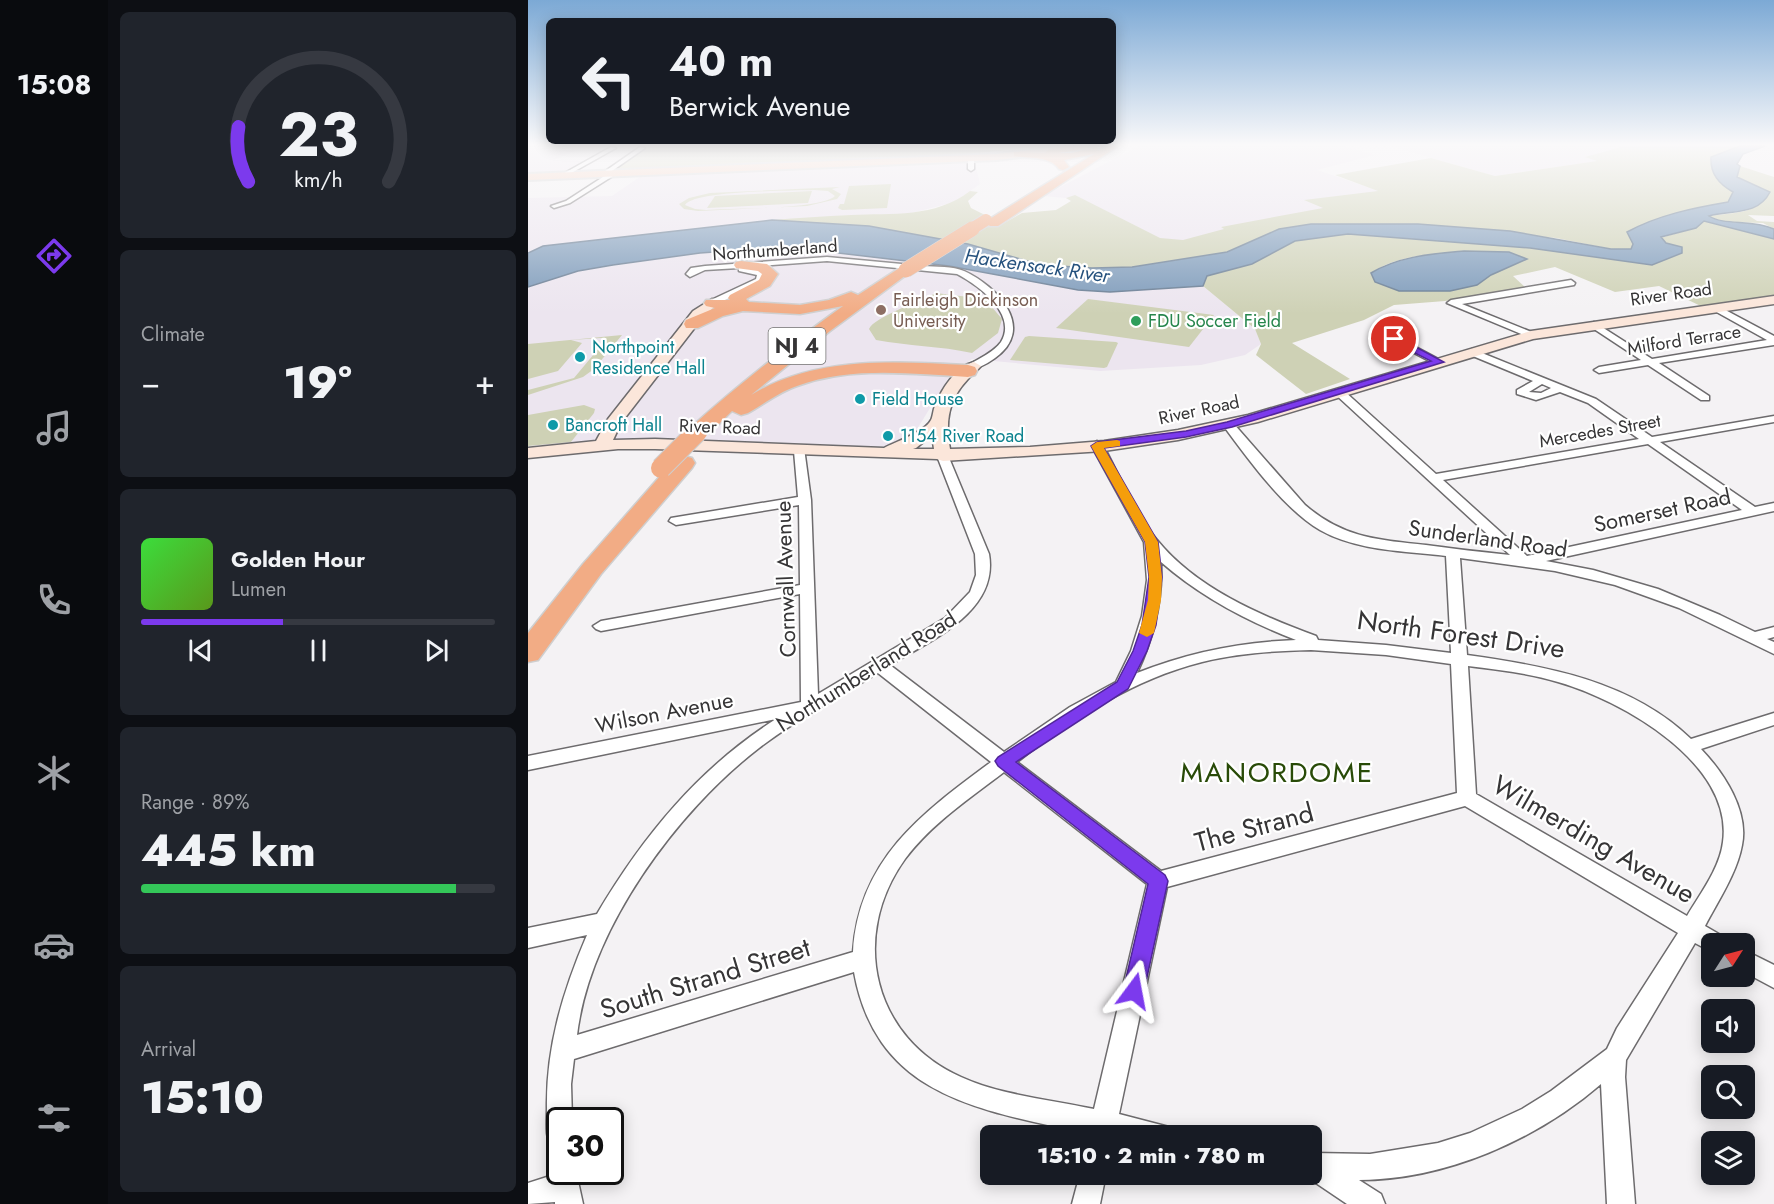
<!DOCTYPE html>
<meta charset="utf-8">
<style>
body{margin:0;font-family:Jost,sans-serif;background:#20242c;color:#f1f3f6;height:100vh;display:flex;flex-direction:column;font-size:22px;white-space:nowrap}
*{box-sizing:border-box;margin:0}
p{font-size:20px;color:#9ea1a6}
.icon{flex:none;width:33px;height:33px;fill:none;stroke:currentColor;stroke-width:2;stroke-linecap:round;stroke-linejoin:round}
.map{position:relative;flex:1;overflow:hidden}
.panel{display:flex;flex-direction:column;gap:12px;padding:12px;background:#0d0f14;width:420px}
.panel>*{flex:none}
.top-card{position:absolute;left:18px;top:18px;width:570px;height:126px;border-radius:9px;box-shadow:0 3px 15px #0003;background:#171b24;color:#f1f3f6;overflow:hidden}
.needle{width:39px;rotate:54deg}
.buttons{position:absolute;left:1173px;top:933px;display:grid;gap:12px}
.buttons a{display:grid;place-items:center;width:54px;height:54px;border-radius:9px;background:#171b24;box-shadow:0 3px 15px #0003;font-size:30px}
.speed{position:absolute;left:18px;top:1107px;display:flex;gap:12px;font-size:30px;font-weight:700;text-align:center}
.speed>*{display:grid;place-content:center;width:78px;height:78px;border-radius:50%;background:#171b24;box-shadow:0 3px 15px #0003;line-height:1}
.speed .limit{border:3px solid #111;border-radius:9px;background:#fff;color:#111}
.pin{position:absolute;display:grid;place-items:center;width:51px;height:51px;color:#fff;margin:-26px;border:3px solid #fff;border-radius:50%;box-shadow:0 2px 6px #0007}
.me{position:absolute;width:66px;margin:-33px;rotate:13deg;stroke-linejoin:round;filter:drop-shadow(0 0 4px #0008)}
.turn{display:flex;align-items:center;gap:21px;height:126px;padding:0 24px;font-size:27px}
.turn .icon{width:78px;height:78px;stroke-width:2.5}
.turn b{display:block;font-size:42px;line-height:51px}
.big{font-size:45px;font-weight:800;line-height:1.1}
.panel .tile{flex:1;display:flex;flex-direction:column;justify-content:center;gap:9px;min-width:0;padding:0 21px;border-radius:9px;background:#20242c}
.panel .dial{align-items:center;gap:0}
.dial svg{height:156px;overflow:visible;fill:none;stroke:#363941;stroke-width:7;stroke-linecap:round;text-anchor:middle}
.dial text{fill:#f1f3f6;stroke:none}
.song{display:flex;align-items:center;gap:18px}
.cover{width:72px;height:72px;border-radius:9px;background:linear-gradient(135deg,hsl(120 70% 55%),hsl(90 70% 35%))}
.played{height:6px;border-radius:3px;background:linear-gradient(90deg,#7c3aed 40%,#363941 40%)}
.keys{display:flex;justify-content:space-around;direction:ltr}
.heat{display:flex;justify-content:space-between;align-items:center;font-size:33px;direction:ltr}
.charge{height:9px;border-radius:4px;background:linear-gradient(90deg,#34c759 89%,#363941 0)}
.trip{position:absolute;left:452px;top:1125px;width:342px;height:60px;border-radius:9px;background:#171b24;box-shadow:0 3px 15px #0003;font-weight:800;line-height:60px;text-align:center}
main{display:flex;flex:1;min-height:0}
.menu{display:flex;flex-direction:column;width:108px;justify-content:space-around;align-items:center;background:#090b0e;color:#9ea1a6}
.menu .icon{width:42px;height:42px}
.menu .on{color:#7c3aed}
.menu b{font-size:27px;color:#f1f3f6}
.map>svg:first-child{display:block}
.built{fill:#ece5ef}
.green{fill:#ced1b5;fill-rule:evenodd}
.water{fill:#7b99b9;stroke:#667b92;stroke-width:1.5}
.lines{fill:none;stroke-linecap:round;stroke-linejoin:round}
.street-casing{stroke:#6d6b6d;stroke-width:3}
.secondary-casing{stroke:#6d6b6d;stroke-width:3}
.primary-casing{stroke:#cfcfcf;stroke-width:4}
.highway-casing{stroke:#cfcfcf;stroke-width:3}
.street{fill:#fff;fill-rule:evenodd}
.secondary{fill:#fbe6da;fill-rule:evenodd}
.primary{fill:#f7cdb6;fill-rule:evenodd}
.highway{fill:#f2ac85;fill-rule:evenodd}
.highway-bridge-far2-casing{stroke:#cfcfcf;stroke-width:14;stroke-linecap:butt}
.highway-bridge-far1-casing{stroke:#cfcfcf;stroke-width:16;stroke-linecap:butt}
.highway-bridge-casing{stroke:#cfcfcf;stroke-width:22;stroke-linecap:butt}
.highway-bridge-far2{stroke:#f2ac85;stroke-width:12}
.highway-bridge-far1{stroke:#f2ac85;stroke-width:15}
.highway-bridge{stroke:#f2ac85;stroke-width:20}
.route{fill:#7c3aed;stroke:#51269a;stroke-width:1.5}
.slow{fill:#f59e0b}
.education-dot{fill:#8d6e63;stroke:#fff;stroke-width:2}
.leisure-dot{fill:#2e9e5b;stroke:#fff;stroke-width:2}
.culture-dot{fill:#0f9aa8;stroke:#fff;stroke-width:2}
.labels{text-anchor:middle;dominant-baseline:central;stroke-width:4.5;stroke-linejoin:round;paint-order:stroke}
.far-street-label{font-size:18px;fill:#363536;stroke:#fff}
.far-education-label{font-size:18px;fill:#785e54;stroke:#fff;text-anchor:start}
.far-leisure-label{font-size:18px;fill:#27864d;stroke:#fff;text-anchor:start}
.far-culture-label{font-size:18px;fill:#0d838f;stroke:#fff;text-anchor:start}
.far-water-label{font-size:20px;font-style:italic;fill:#26527e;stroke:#fff}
.shield{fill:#fff;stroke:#727272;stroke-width:1.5}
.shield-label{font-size:21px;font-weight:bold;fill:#363536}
.street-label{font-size:22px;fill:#363536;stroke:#fff}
.near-street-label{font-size:27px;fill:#363536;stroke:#fff}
.near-neighbourhood-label{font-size:28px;letter-spacing:1.5px;fill:#294b08;stroke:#fff}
</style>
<main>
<nav class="menu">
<b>15:08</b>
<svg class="icon on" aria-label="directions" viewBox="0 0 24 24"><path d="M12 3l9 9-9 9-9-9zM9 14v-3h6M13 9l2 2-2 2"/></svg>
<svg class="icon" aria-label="music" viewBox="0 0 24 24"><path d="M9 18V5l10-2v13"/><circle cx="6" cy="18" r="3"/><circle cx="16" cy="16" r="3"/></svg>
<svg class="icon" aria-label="phone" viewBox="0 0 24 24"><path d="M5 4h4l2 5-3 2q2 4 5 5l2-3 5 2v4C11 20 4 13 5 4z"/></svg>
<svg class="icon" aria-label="climate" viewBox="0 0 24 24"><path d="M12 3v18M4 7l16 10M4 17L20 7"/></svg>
<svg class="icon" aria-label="car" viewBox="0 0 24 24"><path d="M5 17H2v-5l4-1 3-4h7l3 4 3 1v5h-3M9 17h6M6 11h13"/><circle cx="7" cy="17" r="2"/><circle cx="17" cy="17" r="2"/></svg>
<svg class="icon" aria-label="filters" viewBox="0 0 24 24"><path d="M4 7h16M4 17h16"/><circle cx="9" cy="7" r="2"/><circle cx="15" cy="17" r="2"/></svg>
</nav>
<section class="panel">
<div class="tile dial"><svg viewBox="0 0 100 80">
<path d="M14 69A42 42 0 1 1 86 69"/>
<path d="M14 69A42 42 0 0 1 9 41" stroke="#7c3aed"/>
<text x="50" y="56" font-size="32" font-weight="700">23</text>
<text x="50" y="72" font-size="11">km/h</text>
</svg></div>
<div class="tile"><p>Climate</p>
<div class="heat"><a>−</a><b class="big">19°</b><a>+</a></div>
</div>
<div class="tile">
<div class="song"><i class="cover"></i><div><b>Golden Hour</b><p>Lumen</p></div></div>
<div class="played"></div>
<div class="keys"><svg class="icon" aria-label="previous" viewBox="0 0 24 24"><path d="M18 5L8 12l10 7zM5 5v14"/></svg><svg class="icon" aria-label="pause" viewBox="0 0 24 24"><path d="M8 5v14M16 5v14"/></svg><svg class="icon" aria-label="next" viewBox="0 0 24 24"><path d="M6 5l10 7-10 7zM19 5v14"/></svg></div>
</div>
<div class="tile"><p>Range · 89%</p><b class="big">445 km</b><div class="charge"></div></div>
<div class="tile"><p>Arrival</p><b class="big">15:10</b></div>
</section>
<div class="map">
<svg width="1246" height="1204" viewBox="0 0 1246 1204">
<rect width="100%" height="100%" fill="#f4f2f4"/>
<g class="built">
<polygon points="0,146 121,146 56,147 26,160 60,161 38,173 0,174"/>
<polygon points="611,146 815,146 847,155 789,170 860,194 783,224 751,229 699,252 614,239 538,198 515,196"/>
<polygon points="862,146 1096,146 1069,153 1071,161 967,176"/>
<polygon points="446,159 452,184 427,202 376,215 323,215 168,228 50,271 172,253 259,247 421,266 550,290 582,292 675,286 727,329 733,344 717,355 673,365 572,371 444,359 423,374 386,434 374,442 358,447 123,438 0,446 0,198 84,196 116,174"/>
</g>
<g class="green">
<polygon points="121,146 519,146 433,155 80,171"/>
<path d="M1096,146H1212L1183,158C1182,174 1192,184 1205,192L1200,202C1166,208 1130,215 1099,232L1105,244L1104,249H1083L1028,238L890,224H783L751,229L699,252L603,267L565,268L513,265L440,244L341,226L244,220C270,218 296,216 323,215C364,213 407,218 442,191L450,192L440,201L443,208L457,215L445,224L469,227L494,213L528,210L543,201L538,198L547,195L632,238L655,240L696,229L693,227L795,208L776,200L850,191L807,175L903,158L967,176L1069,161L1057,157Z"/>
<path d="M1212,166L1246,177V216L1220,215L1229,221L1246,222V229L1235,223L1195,222L1181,216C1202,213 1232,214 1242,192L1209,177Z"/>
<polygon points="363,184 359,208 314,210 310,208 312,204 316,204 321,186"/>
<path d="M312,187L304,189L313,194L309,199L279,206L170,211L156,209L151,204L161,198L182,193ZM286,190L300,191L307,196C292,210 203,208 178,210L167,209L157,205C167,190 264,191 286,190Z"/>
<polygon points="284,191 280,203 179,208 187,196"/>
<path d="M1176,221L1246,239V300L1179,309L1131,286L1087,292L1027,267L985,276L998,288L917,301L866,305L836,320L764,343L822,379L778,394L728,355L733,344L727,329L675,286L679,276L724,264L767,241L820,234L1002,248L1124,265L1154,253V247L1138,243L1132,238L1168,228ZM936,251L981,252L998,259L963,275L949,285L922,291H871L843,273C869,255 905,254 936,251Z"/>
<path d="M408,293L457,299L474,319L470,333L444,353C412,346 380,346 348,340L341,329C346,317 393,301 408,293Z"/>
<polygon points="560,299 686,315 661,347 528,328"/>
<polygon points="94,335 66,369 55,377 0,395 0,390 46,378 76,342 73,338 43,340 54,343 30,371 0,379 0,344"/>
<polygon points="501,336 588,342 590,343 579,367 576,368 482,360 497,337"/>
<polygon points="56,405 67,409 66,413 43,442 0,446 0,415"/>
</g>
<g class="water">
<path d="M1212,146H1237L1215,154L1209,164L1212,166L1209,177L1242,192C1230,216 1203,210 1181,216C1196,226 1224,219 1246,229V239L1176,221L1168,228L1133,237L1138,243L1154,247V253L1124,265L1002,248L820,234L767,241L724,264L679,276L675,286L582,292L550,290L421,266L259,247L172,253L85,265L50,271L0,287V253L15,246L244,220L341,226L440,244L513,265L564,268L604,267L699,252L751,229L783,224H890L982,231L1083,249H1103L1105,244L1099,232C1130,215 1165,208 1200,202L1205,192C1191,184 1182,174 1183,157Z"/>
<path d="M936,251L981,252L999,259L963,275L949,285L922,291H871L847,282L843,273C871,256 904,254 936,251Z"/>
</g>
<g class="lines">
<g class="street-casing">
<g id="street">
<polygon points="83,147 88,148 38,176 33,175"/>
<polygon points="112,147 117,148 81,173 86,171 88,174 42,203 26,208 23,206 38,201 78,175 73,174"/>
<polygon points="443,156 446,158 446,169 443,171 440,169 440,158"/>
<path d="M299,257C331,260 363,263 395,266C408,267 425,266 436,271C469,286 509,328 467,358C460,363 451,369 442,368V364C452,358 466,352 473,342C490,314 450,285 429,274L299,261L218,267L236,272L235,282L184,306L181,305V301L228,279L229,275L211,271V268L177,270L162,277L158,274L163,268L177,266Z"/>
<polygon points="1043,280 1047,283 1046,285 934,304 1006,333 1008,335 1003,338 919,303 923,300"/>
<polygon points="1188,305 1246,336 1246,345 1131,363 1181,396 1181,400 1173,400 1120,365 1071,373 1066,370 1071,367 1113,360 1063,327 1061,325 1066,322 1124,359 1239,340 1185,310 1185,306"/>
<polygon points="863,337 869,337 916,362 907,364 863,341"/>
<path d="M944,349L1068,399L1124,437L1246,416V422L1132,442L1227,507L1246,503V511L1018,561L1065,570L1130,589L1192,615L1227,632L1246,627V637L1239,639L1246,642V654L1151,608L1087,585L1027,571L932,558L939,655C1018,666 1103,681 1163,739L1246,713V725L1173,749C1196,773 1221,811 1214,845C1209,873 1190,901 1177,926L1196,937L1199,944H1184V952L1167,943L1098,1060L1097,1077L1107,1204H1079L1073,1084C1008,1140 917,1180 831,1180L853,1194L857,1204H819L776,1175L783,1174V1154L785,1153L842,1154L910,1143L942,1133L994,1109L1023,1091L1079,1049L1089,1028L1150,933L937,806L639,887L591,1114L641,1127L645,1136H560L561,1134C455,1110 349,1099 326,972L46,1059L43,1084L44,1120H32V1153L23,1149C17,1136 19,1122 19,1108C18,1047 35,991 59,935L0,948V928L69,914C115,836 171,768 248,719L0,770V756L273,702L272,594L73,631L68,629L65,626L73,621L272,585L271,505L148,525L141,521L143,518L270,497L266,451L272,447L276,448L283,500L290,694L417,618L442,592L448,575L447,554L409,456L415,452L419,453L461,554C471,612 403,640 362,665L476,752L542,707L588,682L603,651L614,616L619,580L616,542L563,445L569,441L575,445C592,476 606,513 629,540C668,588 731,615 788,636L790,640L858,645L923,653L918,556C877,551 829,551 792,530C756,509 720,459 695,425L701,422L705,423L777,505C815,538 851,540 898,545C926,549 954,552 982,555L807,394V390H815L908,474L1111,439L1060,403L1032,392L1008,400L989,394V390L1005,381L940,354L939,352ZM1014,384L1023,388L1013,393L1001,392ZM1120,444L1214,510L999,556L915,480ZM633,562C673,597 719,621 768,640C713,642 661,652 609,673C626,637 635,601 633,562ZM783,650L858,655L923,664L929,793L633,871L489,762C544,719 606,679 674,662C710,653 746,651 783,650ZM940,666C970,670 1001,673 1030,682C1093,700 1206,763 1195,842C1192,868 1172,894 1159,916L948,794ZM350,673L463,762C394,813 331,859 325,952L49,1035C62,929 148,812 231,748C268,720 310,697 350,673ZM476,772L619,884L566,1109C524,1100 472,1095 433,1077C345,1038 321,937 377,859C403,824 442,798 476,772Z"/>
<polygon points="1216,950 1246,965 1246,988 1216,972"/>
<polygon points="32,1160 32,1172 48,1172 55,1204 27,1204 27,1202 0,1204 0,1183 22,1176 26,1163"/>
<polygon points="552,1174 578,1174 572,1204 544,1204"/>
</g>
</g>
<g class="secondary-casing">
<path id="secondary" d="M1246,296V304L1005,339L730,422L650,440L576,451L415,461L409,459L127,449H90L0,458V448L68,441L80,419L165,311L184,299L190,303L175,317L93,423L85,440L127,439L356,448C367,442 397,432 403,420C405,417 405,410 407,406C413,390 428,366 446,362L453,366C449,371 444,374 440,379C420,400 417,422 422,449L502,447L576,441L650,430L720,415L1003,331ZM404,435L406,449H385L388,448Z"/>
</g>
<g class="primary-casing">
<polygon id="primary" points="538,146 560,146 556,149 469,160 0,180 0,174 469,154"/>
</g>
<g class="highway-casing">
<g id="highway">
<path d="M539,146H562L557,149L530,153H544L566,147L571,150L578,146H590L470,226H460L458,223L460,220L566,154L536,160L541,167L535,170L531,169C522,156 501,159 486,156V152L517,153L521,149Z"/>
<path d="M213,261L239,264L250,274L242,286L218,299L221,302L272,305L301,300L323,292L330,295L373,267L378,266L385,270L302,331L223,395C290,355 366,362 440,365L447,367L449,371L447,375L440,377C384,374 323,366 269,386C251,392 236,404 220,413L213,415L204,411C192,422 179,441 162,436L159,432L162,428C211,384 262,344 315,306L272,314L215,311L195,316L170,328H158L156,324L158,320L187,308L178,306L176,303L178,300H202L200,298L202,295L231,280L234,274L230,271L208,268L206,265L208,262Z"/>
<polygon points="156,456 164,458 167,463 164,468 73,574 10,660 0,662 0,633 55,564 148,458"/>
</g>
</g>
<use href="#street" class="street"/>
<use href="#secondary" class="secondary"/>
<use href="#primary" class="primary"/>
<use href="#highway" class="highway"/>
<g class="highway-bridge-far2-casing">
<polyline id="highway-bridge-far2" points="442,230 458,220"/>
</g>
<g class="highway-bridge-far1-casing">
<polyline id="highway-bridge-far1" points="378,270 444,229"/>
</g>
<g class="highway-bridge-casing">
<polyline id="highway-bridge" points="133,468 169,432"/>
</g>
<use href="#highway-bridge-far2" class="highway-bridge-far2"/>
<use href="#highway-bridge-far1" class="highway-bridge-far1"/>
<use href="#highway-bridge" class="highway-bridge"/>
</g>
<linearGradient id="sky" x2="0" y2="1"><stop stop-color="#7ca9d5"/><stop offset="0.46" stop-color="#faf9fa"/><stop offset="1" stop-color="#faf9fa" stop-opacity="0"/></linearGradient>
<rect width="1246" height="314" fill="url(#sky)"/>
<polygon class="route" points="863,337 869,337 916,362 704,427 658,437 576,448 630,542 634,577 628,625 619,651 600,689 488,762 637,875 640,881 616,991 613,998 606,1001 598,998 595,991 620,884 470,766 467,761 470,757 589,682 605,651 614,625 621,577 617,542 563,446 569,442 658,431 699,422 903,361 863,341"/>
<polygon class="slow" points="589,440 592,441 592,446 576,448 630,542 634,577 633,600 626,633 619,637 611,633 620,600 621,577 617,542 563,446 569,442"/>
<circle class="education-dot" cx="353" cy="310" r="6"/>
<circle class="leisure-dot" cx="608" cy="321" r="6"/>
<g class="culture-dot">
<circle cx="52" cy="357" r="6"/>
<circle cx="332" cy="399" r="6"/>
<circle cx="25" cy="425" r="6"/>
<circle cx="360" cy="436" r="6"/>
</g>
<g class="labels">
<g class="far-street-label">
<text transform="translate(247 250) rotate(-4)">Northumberland</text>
<text transform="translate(1143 294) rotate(-8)">River Road</text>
<text transform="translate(1156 340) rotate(-9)">Milford Terrace</text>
<text transform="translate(671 410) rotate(-12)">River Road</text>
<text transform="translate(192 427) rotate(2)">River Road</text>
<text transform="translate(1072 431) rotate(-10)">Mercedes Street</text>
</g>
<g class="far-education-label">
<text x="365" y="300">Fairleigh Dickinson<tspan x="365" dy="21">University</tspan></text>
</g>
<g class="far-leisure-label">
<text x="620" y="321">FDU Soccer Field</text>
</g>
<g class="far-culture-label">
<text x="64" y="347">Northpoint<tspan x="64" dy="21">Residence Hall</tspan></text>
<text x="344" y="399">Field House</text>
<text x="37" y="425">Bancroft Hall</text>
<text x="372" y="436">1154 River Road</text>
</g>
<g class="far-water-label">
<text transform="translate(509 266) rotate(8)">Hackensack River</text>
</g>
<rect class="shield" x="240.5" y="328" width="57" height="36" rx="4.5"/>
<g class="shield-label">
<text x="269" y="346">NJ 4</text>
</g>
<g class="street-label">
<text transform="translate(1134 510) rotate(-12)">Somerset Road</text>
<text transform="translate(960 538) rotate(8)">Sunderland Road</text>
<text transform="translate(257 579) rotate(-92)">Cornwall Avenue</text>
<text transform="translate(338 671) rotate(-32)">Northumberland Road</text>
<text transform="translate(136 712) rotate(-11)">Wilson Avenue</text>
</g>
<g class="near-street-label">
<text transform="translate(933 634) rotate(8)">North Forest Drive</text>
<text transform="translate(726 827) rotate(-15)">The Strand</text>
<text transform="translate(1066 839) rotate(30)">Wilmerding Avenue</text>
<text transform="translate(177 978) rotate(-17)">South Strand Street</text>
</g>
<g class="near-neighbourhood-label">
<text x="749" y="772">MANORDOME</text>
</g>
</g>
</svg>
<div class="buttons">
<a><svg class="needle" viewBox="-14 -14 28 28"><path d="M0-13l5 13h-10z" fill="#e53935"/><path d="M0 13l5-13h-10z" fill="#9ea1a6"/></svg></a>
<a><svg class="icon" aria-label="sound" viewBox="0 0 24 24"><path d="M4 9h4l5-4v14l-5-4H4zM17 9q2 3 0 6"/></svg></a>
<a><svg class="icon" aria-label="search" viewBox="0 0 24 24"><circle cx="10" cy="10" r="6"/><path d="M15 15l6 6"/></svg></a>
<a><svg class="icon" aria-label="layers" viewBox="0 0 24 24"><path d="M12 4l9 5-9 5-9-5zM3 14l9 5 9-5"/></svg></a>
</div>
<div class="speed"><div class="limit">30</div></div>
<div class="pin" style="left:866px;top:339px;background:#d93025"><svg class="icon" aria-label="arrive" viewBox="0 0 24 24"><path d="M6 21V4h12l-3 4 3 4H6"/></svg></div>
<svg class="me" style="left:606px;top:991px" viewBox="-20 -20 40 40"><path d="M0-17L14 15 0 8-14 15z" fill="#7c3aed" stroke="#fff" stroke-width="4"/></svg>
<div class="trip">15:10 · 2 min · 780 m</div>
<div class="top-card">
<div class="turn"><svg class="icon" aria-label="left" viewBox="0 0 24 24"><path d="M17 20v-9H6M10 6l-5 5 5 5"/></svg><div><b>40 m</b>Berwick Avenue</div></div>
</div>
</div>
</main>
